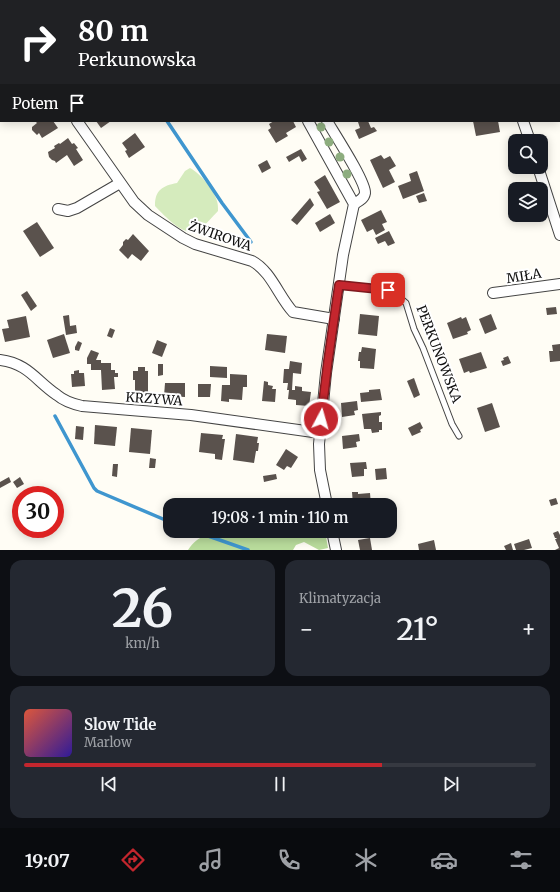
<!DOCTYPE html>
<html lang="pl">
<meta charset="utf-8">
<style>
body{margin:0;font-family:Merriweather,serif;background:#242831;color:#f1f3f6;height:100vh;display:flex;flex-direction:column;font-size:15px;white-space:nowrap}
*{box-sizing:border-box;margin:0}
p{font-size:13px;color:#9ea1a6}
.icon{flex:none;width:22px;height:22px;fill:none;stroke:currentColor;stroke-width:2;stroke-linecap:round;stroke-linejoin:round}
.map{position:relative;height:550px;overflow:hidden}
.drawer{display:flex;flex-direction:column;gap:10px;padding:10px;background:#0d0f14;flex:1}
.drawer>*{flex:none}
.hud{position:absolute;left:0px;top:0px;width:560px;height:122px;box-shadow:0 2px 10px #0003;background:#202124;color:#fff;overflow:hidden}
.buttons{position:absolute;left:508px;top:134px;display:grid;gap:8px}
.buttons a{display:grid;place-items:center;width:40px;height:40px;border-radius:8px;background:#171b24;box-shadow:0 2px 10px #0003;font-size:20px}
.speed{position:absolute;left:12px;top:486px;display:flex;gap:8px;font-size:20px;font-weight:700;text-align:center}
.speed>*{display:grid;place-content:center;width:52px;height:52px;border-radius:50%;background:#171b24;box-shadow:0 2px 10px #0003;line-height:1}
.speed .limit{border:6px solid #d22;background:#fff;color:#111}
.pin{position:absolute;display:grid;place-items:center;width:34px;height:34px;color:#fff;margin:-17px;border-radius:8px;box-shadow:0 2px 6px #0006}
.me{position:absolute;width:44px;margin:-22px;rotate:6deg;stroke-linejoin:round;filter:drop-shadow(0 0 3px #0008)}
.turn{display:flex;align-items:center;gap:14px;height:84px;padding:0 12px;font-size:18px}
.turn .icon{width:52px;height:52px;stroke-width:2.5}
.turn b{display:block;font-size:28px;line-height:34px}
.then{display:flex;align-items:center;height:38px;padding:0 12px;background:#0003;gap:8px;font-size:15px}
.big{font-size:30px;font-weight:600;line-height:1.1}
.drawer .widget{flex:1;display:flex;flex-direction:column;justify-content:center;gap:6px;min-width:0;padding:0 14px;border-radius:12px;background:#242831}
.drawer .dial{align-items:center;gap:0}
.dial b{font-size:52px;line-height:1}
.song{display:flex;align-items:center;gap:12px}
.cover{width:48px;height:48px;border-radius:6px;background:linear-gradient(135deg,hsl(10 70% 55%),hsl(250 70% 35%))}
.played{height:4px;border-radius:2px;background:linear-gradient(90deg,#c4262e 70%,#363941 70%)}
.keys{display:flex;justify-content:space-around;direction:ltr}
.heat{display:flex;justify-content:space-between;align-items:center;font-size:22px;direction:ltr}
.drawer .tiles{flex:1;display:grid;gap:10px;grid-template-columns:1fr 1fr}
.widget:last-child{grid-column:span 2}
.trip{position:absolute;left:163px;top:498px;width:234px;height:40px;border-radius:12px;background:#171b24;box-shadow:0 2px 10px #0003;font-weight:600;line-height:40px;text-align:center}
.tabs{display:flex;height:64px;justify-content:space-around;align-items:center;background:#090b0e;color:#9ea1a6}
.tabs .icon{width:28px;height:28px}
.tabs .active{color:#c4262e}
.tabs b{font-size:18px;color:#f1f3f6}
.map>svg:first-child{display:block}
.green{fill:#d5ebbd}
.forest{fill:#b9dc9c}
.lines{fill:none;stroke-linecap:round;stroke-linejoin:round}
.stream{stroke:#3f96cf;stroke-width:3.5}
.building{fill:#5a524d}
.lane-casing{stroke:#444;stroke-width:7}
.street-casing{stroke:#444;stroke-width:12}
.lane{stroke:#fff;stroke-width:5}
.street{stroke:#fff;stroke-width:10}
.tree{fill:#8dad7f}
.route-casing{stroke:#7f191e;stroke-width:10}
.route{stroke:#c4262e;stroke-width:7}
.labels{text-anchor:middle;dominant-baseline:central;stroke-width:4;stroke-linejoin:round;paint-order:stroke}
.street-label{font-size:13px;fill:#111;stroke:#fff}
</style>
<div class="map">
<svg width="560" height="550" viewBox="0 0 560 550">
<rect width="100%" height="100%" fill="#fffdf5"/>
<path class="green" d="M190,168C200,173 214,190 217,201C218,204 218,208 218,211C213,216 203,228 197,231C183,237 163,214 155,206C155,190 162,186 177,183L185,171Z"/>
<path class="forest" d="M224,531H325L328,548L319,550L304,542L296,545L293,550H188C199,534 207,536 224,531Z"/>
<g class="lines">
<g class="stream">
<polyline points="119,1 120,0"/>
<polyline points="167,121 222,203 251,242"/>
<polyline points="55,416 94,488 97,491 170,522"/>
<polyline points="194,531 248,550"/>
</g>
</g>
<g class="building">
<polygon points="35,121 53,121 58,128 42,138 39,133 37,135 32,130 32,127 37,123"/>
<polygon points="96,121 111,121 101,128"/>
<polygon points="274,121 293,121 296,127 286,133 288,136 276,143 268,130 271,128 269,124"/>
<polygon points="360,121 368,121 371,128 374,127 377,131 359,139 355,130 360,128 358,122"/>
<polygon points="473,121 498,121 500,132 476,136"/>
<polygon points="135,133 145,147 129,158 125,151 127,150 122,143"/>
<polygon points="68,138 72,144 74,143 78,148 76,149 83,160 74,166 67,155 56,163 55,161 52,160 49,157 48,152 55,148 54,146 59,143 60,144"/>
<polygon points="301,149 307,159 302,162 299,156 289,162 286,157"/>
<polygon points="381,155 384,159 390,156 396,166 389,170 395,182 383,188 370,160"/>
<polygon points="267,160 271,168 262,173 258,165"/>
<polygon points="417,171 424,191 403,199 398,186 411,181 409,174"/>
<polygon points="325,175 340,202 327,209 317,192 320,191 314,182"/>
<polygon points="424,193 427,201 419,203 416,196"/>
<polygon points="310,198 314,205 297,225 291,220"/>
<polygon points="381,210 387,222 382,224 385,230 376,235 373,229 367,232 361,220"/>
<polygon points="330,214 335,223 320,232 315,223"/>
<polygon points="37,222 54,248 40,257 23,231"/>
<polygon points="389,231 395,243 388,246 385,241 378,244 375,238"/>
<polygon points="133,234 149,251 141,261 132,254 128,259 119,250 123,245 123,242 126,239 128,240"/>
<polygon points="27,291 37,306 31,311 21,295"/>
<polygon points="556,307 557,314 547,315 546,308"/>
<polygon points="360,314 379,316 377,336 358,334"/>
<polygon points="491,314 497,329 485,334 479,319"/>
<polygon points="69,315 70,326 76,325 77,333 66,335 63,316"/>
<polygon points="26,316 30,337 5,342 2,329 9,328 7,320"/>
<polygon points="461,317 462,319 466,317 471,330 467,332 468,334 453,339 447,323"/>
<polygon points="110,328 115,330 112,338 107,336"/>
<polygon points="64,334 70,353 53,358 47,340"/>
<polygon points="267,334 287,336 285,353 265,350"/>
<polygon points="157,340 167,344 162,357 152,353"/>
<polygon points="78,341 82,343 79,351 75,350 75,347"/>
<polygon points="560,344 560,361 550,362 549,351 553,351 552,345"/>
<polygon points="362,347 376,349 374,369 360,368 360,361 358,361 359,352 361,352"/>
<polygon points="91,350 99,353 96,360 101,360 101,363 111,363 111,370 115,370 115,373 118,373 118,377 114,377 115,389 102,390 101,370 91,370 91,364 87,364 87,358"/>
<polygon points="481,352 487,368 470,373 469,371 464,373 459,359"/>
<polygon points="508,356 511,363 503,366 501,361 504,360 503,358"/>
<polygon points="290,361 302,363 301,374 293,373 292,390 295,390 295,386 302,387 302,391 311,392 309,406 296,405 296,400 288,399 289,390 287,390 288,383 283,383 284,369 289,369"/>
<polygon points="158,364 163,364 163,375 158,376"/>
<polygon points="210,366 227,367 227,378 210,377"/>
<polygon points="138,367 145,367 145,371 148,371 148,393 135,393 135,380 133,380 133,371 138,371"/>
<polygon points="79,370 79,373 84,373 85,386 72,387 71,374 74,374 74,371"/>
<polygon points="230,374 247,375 247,387 243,387 242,400 229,399 229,402 221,401 222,385 230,385"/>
<polygon points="414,378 420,395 414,398 407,381"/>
<polygon points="264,381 268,382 268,385 273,386 272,389 276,389 275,402 262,401"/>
<polygon points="165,383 185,383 185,397 164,396"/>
<polygon points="198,384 211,384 210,397 198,397"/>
<polygon points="380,389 382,400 361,402 360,393 369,392 369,390"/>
<polygon points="357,401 358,410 354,411 355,415 342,417 341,403"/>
<polygon points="492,403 500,427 485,432 477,408"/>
<polygon points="381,412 381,415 379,416 379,422 382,422 382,430 379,430 379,432 372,433 371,429 364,429 362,414"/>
<polygon points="420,422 423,428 420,430 421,432 412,436 408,428"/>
<polygon points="95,425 117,427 115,446 94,444"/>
<polygon points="76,426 84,427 83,440 75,439"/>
<polygon points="131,428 152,430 150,454 129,452"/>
<polygon points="201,433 223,435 222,439 225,439 222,460 215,459 215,454 199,452"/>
<polygon points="236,434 258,437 257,443 259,443 258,451 256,451 254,463 233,460"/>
<polygon points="359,434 360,441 356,442 357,447 343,449 342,436"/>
<polygon points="286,449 298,457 291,468 287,466 284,470 276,465"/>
<polygon points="150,458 156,459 155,468 149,468"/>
<polygon points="366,462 367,469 364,469 364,476 352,477 350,463"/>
<polygon points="113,464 118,464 117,477 112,476"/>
<polygon points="386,468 387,479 376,480 375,469"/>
<polygon points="276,474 277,479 264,482 263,476"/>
<polygon points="9,477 11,482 0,488 0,482"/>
<polygon points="20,477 24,484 17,488 13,482"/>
<polygon points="352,492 358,492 358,494 370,493 371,505 353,505"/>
<polygon points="556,498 558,504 551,506 549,500"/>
<polygon points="558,531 560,535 560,550 555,550 559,548 555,539 557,539 556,538 555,538 553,533"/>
<polygon points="370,538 372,550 360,550 358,540"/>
<polygon points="529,539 532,548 524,550 516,550 514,544"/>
<polygon points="434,540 436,550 419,550 418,544"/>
<polygon points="511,543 513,550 506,550 504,546"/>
</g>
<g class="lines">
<g class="lane-casing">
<polyline id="lane" points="339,285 388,290 394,293 406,303 414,329 423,348 452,424 459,436"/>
</g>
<g class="street-casing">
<g id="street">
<polyline points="253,0 254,1"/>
<polyline points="0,8 1,10"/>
<path d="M77,121L134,202L148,215L183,238L195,244L252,261C271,271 279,297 293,312L334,319"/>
<polyline points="308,121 354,204 343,255 326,373 319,444 320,470 327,505"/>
<path d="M327,121C334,133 366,182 365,193C364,199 359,201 354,204"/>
<polyline points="523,121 530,141"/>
<polyline points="538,167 560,235"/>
<polyline points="58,209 68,211 77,208 120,183"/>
<polyline points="493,293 560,284"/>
<path d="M0,360C29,364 35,380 57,395C64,401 73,404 82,406L191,415L320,433"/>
<polyline points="332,531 336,550"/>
</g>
</g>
<use href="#lane" class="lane"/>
<use href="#street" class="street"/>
</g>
<g class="tree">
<circle cx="321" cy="127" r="4.5"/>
<circle cx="329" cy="142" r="4.5"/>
<circle cx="340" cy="157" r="4.5"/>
<circle cx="347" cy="174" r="4.5"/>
</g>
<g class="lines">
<g class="route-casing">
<polyline id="route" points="321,419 328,361 339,285 388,290"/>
</g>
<use href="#route" class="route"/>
</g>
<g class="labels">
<g class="street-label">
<text transform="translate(220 236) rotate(19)">ŻWIROWA</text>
<text transform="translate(524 276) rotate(-9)">MIŁA</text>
<text transform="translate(439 354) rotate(69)">PERKUNOWSKA</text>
<text transform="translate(154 399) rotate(4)">KRZYWA</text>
</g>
</g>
</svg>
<div class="buttons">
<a><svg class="icon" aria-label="search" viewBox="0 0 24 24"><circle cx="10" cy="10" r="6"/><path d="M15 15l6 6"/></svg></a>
<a><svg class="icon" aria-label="layers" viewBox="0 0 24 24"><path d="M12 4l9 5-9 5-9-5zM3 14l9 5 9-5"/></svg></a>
</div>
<div class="speed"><div class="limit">30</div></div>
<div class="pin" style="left:388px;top:290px;background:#d93025"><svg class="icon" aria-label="arrive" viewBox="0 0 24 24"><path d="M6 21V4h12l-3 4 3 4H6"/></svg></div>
<svg class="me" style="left:321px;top:419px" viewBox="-20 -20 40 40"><circle r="17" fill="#c4262e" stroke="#fff" stroke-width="3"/><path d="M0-11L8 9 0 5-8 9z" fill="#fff"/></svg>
<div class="trip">19:08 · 1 min · 110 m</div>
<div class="hud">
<div class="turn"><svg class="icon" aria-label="right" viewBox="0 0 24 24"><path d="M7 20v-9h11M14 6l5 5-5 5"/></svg><div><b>80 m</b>Perkunowska</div></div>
<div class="then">Potem<svg class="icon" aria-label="arrive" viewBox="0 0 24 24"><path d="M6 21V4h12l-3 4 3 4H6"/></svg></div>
</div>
</div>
<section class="drawer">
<div class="tiles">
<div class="widget dial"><b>26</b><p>km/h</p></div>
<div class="widget"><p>Klimatyzacja</p>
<div class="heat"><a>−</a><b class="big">21°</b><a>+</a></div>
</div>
<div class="widget">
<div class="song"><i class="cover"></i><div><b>Slow Tide</b><p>Marlow</p></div></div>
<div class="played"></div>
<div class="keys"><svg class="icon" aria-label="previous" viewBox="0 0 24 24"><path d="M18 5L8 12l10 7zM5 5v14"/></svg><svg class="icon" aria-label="pause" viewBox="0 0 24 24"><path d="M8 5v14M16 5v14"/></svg><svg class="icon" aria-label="next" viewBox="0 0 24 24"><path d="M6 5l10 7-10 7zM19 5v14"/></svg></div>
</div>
</div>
</section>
<nav class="tabs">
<b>19:07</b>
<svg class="icon active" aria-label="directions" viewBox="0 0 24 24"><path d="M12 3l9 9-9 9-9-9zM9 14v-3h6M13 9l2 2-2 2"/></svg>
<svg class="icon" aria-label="music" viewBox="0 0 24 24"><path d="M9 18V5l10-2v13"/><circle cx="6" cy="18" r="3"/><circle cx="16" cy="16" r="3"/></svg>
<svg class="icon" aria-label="phone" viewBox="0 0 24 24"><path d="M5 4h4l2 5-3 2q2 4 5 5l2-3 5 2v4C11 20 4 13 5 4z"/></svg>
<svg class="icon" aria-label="climate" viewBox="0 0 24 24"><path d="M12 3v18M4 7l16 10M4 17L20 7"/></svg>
<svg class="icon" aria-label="car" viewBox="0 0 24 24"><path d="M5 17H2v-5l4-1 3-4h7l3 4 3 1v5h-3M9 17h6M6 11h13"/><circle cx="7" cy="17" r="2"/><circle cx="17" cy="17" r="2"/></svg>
<svg class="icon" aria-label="filters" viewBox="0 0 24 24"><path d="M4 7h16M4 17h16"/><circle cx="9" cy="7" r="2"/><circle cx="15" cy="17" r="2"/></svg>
</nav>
